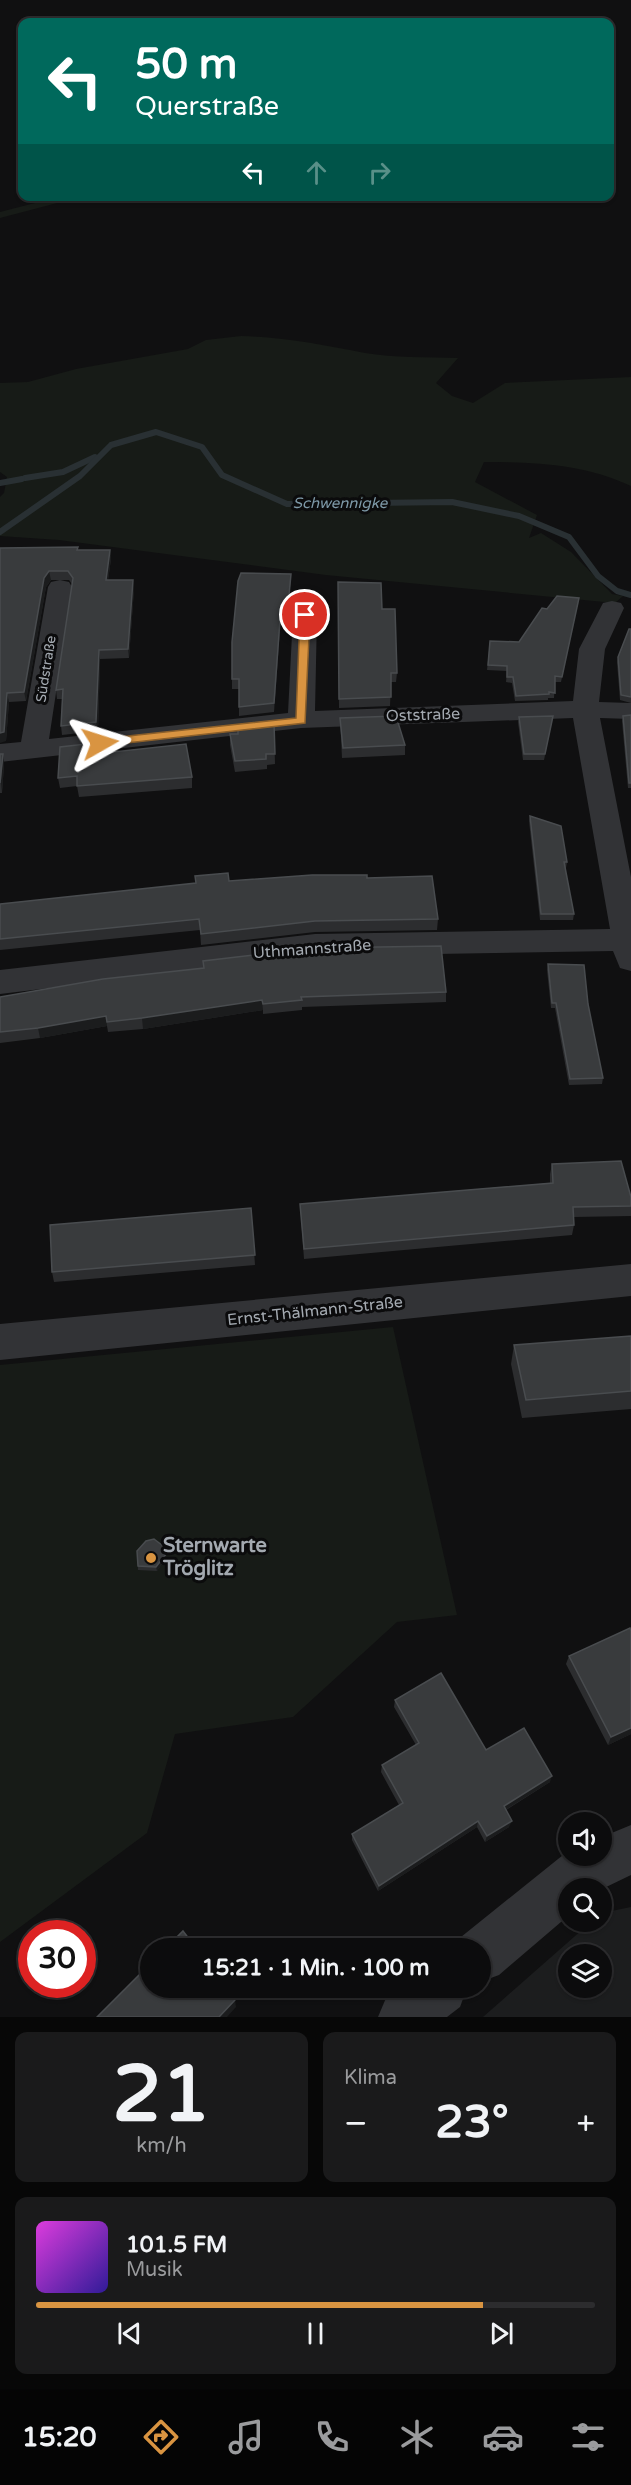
<!DOCTYPE html>
<html lang="de">
<meta charset="utf-8">
<style>
body{margin:0;font-family:"Varela Round",sans-serif;background:#1a1a1b;color:#f1f3f6;height:100vh;display:flex;flex-direction:column;font-size:22px;white-space:nowrap}
*{box-sizing:border-box;margin:0}
p{font-size:20px;color:#9a9b9d}
.icon{flex:none;width:33px;height:33px;fill:none;stroke:currentColor;stroke-width:2;stroke-linecap:round;stroke-linejoin:round}
.map{position:relative;height:2017px;overflow:hidden}
.side{display:flex;flex-direction:column;gap:15px;padding:15px;background:#070707;flex:1}
.side>*{flex:none}
.guide{position:absolute;left:18px;top:18px;width:596px;height:183px;border-radius:12px;box-shadow:0 2px 4px #0004,0 0 0 2px #2c2c2e;background:#00695c;color:#fff;overflow:hidden}
.controls{position:absolute;left:558px;top:1812px;display:grid;gap:12px}
.controls a{display:grid;place-items:center;width:54px;height:54px;border-radius:50%;background:#0c0c0d;box-shadow:0 2px 4px #0004,0 0 0 2px #2c2c2e;font-size:30px}
.speed{position:absolute;left:18px;top:1920px;display:flex;gap:12px;font-size:30px;font-weight:700;text-align:center}
.speed>*{display:grid;place-content:center;width:78px;height:78px;border-radius:50%;background:#0c0c0d;box-shadow:0 2px 4px #0004,0 0 0 2px #2c2c2e;line-height:1}
.speed .limit{border:9px solid #d22;background:#fff;color:#111}
.pin{position:absolute;display:grid;place-items:center;width:51px;height:51px;color:#fff;margin:-26px;border:3px solid #fff;border-radius:50%;box-shadow:0 2px 6px #0007}
.me{position:absolute;width:66px;margin:-33px;rotate:84deg;stroke-linejoin:round;filter:drop-shadow(0 0 4px #0008)}
.turn{display:flex;align-items:center;gap:21px;height:126px;padding:0 18px;font-size:27px}
.turn .icon{width:78px;height:78px;stroke-width:2.5}
.turn b{display:block;font-size:42px;line-height:51px}
.lanes{display:flex;align-items:center;height:57px;padding:0 18px;background:#0003;justify-content:center;gap:30px;direction:ltr}
.lanes .off{opacity:.35}
.big{font-size:45px;font-weight:700;line-height:1.1}
.side .tile{flex:1;display:flex;flex-direction:column;justify-content:center;gap:9px;min-width:0;padding:0 21px;border-radius:12px;background:#1a1a1b}
.side .dial{align-items:center;gap:0}
.dial b{font-size:78px;line-height:1}
.song{display:flex;align-items:center;gap:18px}
.cover{width:72px;height:72px;border-radius:9px;background:linear-gradient(135deg,hsl(300 70% 55%),hsl(250 70% 35%))}
.played{height:6px;border-radius:3px;background:linear-gradient(90deg,#d99441 80%,#2c2c2e 80%)}
.keys{display:flex;justify-content:space-around;direction:ltr}
.heat{display:flex;justify-content:space-between;align-items:center;font-size:33px;direction:ltr}
.side .tiles{flex:1;display:grid;gap:15px;grid-template-columns:1fr 1fr}
.tile:last-child{grid-column:span 2}
.trip{position:absolute;left:140px;top:1938px;width:351px;height:60px;border-radius:30px;background:#0c0c0d;box-shadow:0 2px 4px #0004,0 0 0 2px #2c2c2e;font-weight:700;line-height:60px;text-align:center}
.tabs{display:flex;height:96px;justify-content:space-around;align-items:center;background:#050505;color:#9a9b9d}
.tabs .icon{width:42px;height:42px}
.tabs .current{color:#d99441}
.tabs b{font-size:27px;color:#f1f3f6}
.map>svg:first-child{display:block}
.built{fill:#1c1d1e;fill-rule:evenodd}
.green{fill:#171b17}
.lines{fill:none;stroke-linecap:round;stroke-linejoin:round}
.stream{stroke:#293033;stroke-width:6}
.minor{fill:#323336;fill-rule:evenodd}
.wall{fill:#2c2d2f}
.shaded-wall{fill:#1b1c1d}
.building{fill:#393b3d;stroke:#494c4f;stroke-width:1.5}
.route{fill:#d99441;stroke:#8d602a;stroke-width:1.5}
.poi-dot{fill:#d99441;stroke:#0b0b0c;stroke-width:2}
.labels{text-anchor:middle;dominant-baseline:central;stroke-width:6;stroke-linejoin:round;paint-order:stroke}
.far-street-label{font-size:14px;fill:#a3a9b0;stroke:#0b0b0c}
.far-water-label{font-size:15px;font-style:italic;fill:#7e99a8;stroke:#0b0b0c}
.street-label{font-size:16px;fill:#a3a9b0;stroke:#0b0b0c}
.near-poi-label{font-size:20px;font-weight:bold;fill:#a3a9b0;stroke:#0b0b0c;text-anchor:start}
</style>
<div class="map">
<svg width="631" height="2017" viewBox="0 0 631 2017">
<rect width="100%" height="100%" fill="#101011"/>
<path class="built" d="M631,1907V2017H483L591,1922H602V1913ZM568,1954H602V1988H568Z"/>
<g class="green">
<polygon points="62,196 80,197 0,218 0,212"/>
<path d="M241,336C283,337 324,345 365,353C394,358 427,357 458,358L436,383L452,396L473,403L505,383L631,377V486C584,464 536,462 484,462L475,482L537,515L529,538L541,533L571,552L612,594L623,596L615,603L326,575L59,540L0,536V497L4,493L7,477L0,472V383L28,382L76,369L188,349L206,340Z"/>
<polygon points="393,1327 457,1615 397,1622 293,1717 175,1734 147,1833 0,1942 0,1365"/>
</g>
<g class="lines">
<g class="stream">
<polyline points="25,478 63,472 95,457"/>
<polyline points="0,483 22,479"/>
<polyline points="0,532 80,476 111,445 156,432 202,447 222,475 287,504 452,502 519,516 569,537 598,576 617,591 631,595"/>
</g>
<g class="minor">
<polygon points="60,580 69,582 72,587 49,739 288,713 293,615 296,610 305,608 314,610 317,615 315,711 573,701 579,649 603,603 612,601 621,603 624,608 605,649 599,702 631,703 631,719 600,718 631,877 631,971 620,968 613,951 315,956 0,994 0,970 315,934 610,929 573,718 301,728 0,762 0,744 21,742 48,587 51,582"/>
<polygon points="631,1264 631,1296 0,1360 0,1324"/>
<polygon points="631,1825 631,1875 602,1889 568,1888 568,1916 499,1975 480,1982 480,1948 457,1948 461,1937 568,1851 568,1856 602,1856 602,1837"/>
<polygon points="399,1988 467,1988 460,2007 447,2017 378,2017 386,1998"/>
</g>
</g>
<g class="wall">
<polygon points="0,548 78,550 110,550 111,559 108,580 134,589 129,658 100,659 98,731 62,735 61,726 62,699 57,699 56,690 72,584 69,580 51,580 46,587 26,701 9,702 6,741"/>
<polygon points="291,574 288,615 281,615 274,712 239,716 239,689 232,689 232,679"/>
<polygon points="338,582 382,609 397,673 396,682 391,682 390,706 339,708"/>
<polygon points="579,598 561,682 555,682 554,698 548,698 548,700 515,701 512,683 506,682 507,671 487,670 490,641 519,642 547,609"/>
<polygon points="631,629 631,703 620,700 617,662 618,657"/>
<polygon points="631,715 631,788 628,788 622,721 623,716"/>
<polygon points="553,716 544,760 523,760 518,722 519,717"/>
<polygon points="340,718 405,745 405,755 342,758"/>
<polygon points="274,723 275,764 267,765 267,769 235,772 230,745 230,734 238,734"/>
<polygon points="0,754 3,754 4,764 2,793 0,793"/>
<polygon points="97,754 192,777 192,788 79,797 77,786 60,788 58,778"/>
<polygon points="530,816 567,862 566,868 565,868 574,914 573,920 540,920 529,821"/>
<polygon points="367,878 438,919 437,930 315,932 201,945 200,930 0,950 0,904 229,881"/>
<polygon points="548,964 588,1004 603,1078 602,1084 569,1085 555,1008 551,1008 547,970"/>
<polygon points="446,992 446,1002 302,1007 302,1010 263,1014 263,1010 143,1029 108,1032 107,1026 40,1038 0,1043 0,997"/>
<polygon points="552,1164 631,1197 631,1216 574,1217 574,1225 572,1235 304,1259 300,1204 550,1183 550,1174"/>
<polygon points="251,1208 255,1265 54,1282 52,1272"/>
<polygon points="631,1336 631,1409 522,1418 511,1364 514,1345"/>
<polygon points="166,1554 166,1558 157,1571 138,1570 138,1566"/>
<polygon points="569,1656 631,1734 608,1745 566,1664"/>
<polygon points="395,1700 486,1750 550,1782 506,1810 509,1827 485,1842 477,1827 378,1891 352,1840 352,1834 399,1805 381,1772 382,1765 416,1745 394,1707"/>
</g>
<g class="shaded-wall">
<polygon points="110,550 111,559 107,589 106,580"/>
<polygon points="49,571 51,580 46,587 26,701 24,692 44,578"/>
<polygon points="133,580 134,589 129,658 128,649"/>
<polygon points="281,606 281,615 274,712 274,703"/>
<polygon points="99,650 100,659 98,731 96,722"/>
<polygon points="7,693 9,702 6,741 0,743 0,733"/>
<polygon points="3,754 4,764 2,793 1,783"/>
<polygon points="262,1000 263,1010 143,1029 142,1018"/>
<polygon points="106,1016 107,1026 40,1038 38,1028"/>
<polygon points="166,1554 166,1558 157,1571 156,1567"/>
<polygon points="631,1728 631,1734 608,1745 611,1737"/>
<polygon points="552,1776 550,1782 502,1812 504,1806"/>
<polygon points="478,1821 477,1827 378,1891 379,1886"/>
<polygon points="512,1821 509,1827 485,1842 487,1836"/>
<polygon points="235,2000 236,2007 227,2017 219,2017"/>
</g>
<g class="building">
<polygon points="78,547 77,550 110,550 106,580 133,580 128,649 99,650 96,722 61,726 63,689 56,690 73,578 68,571 49,571 44,578 24,692 7,693 4,732 0,733 0,548"/>
<polygon points="241,573 291,574 288,606 281,606 274,703 239,707 239,679 232,679 232,642 238,581"/>
<polygon points="338,582 381,583 382,609 395,609 397,673 391,673 391,697 339,699"/>
<polygon points="557,596 579,598 562,677 555,676 555,693 549,692 549,694 516,696 513,677 507,677 507,666 488,665 490,641 519,642 542,608 547,609"/>
<polygon points="629,629 631,629 631,697 621,695 618,657"/>
<polygon points="631,715 631,783 629,783 623,716"/>
<polygon points="396,716 405,745 343,748 340,718"/>
<polygon points="553,716 545,754 524,754 519,717"/>
<polygon points="274,723 275,754 266,754 266,759 235,761 230,734 238,734 238,727"/>
<polygon points="95,743 95,754 186,744 192,777 77,786 77,776 58,778 60,747"/>
<polygon points="0,754 3,754 0,783"/>
<polygon points="530,816 561,826 567,862 564,862 574,914 541,914"/>
<polygon points="228,873 229,881 312,875 367,875 367,878 432,876 438,919 315,921 201,934 199,919 0,939 0,904 196,883 195,876"/>
<polygon points="441,946 446,992 301,997 302,1000 263,1004 262,1000 142,1018 107,1022 106,1016 38,1028 0,1032 0,997 103,979 204,968 203,961 315,948"/>
<polygon points="548,964 584,965 588,1004 603,1078 570,1079 556,1003 552,1003"/>
<polygon points="621,1161 631,1197 631,1206 573,1207 574,1225 304,1249 300,1204 553,1183 552,1164"/>
<polygon points="251,1208 255,1255 52,1272 50,1225"/>
<polygon points="631,1336 631,1391 526,1400 514,1345"/>
<polygon points="154,1539 163,1546 166,1554 156,1567 138,1566 137,1551 146,1541"/>
<polygon points="630,1628 631,1631 631,1728 611,1737 569,1656"/>
<polygon points="441,1673 486,1750 524,1728 552,1776 504,1806 512,1821 487,1836 478,1821 379,1886 352,1834 403,1803 382,1765 419,1743 395,1700"/>
<polygon points="183,1931 196,1948 166,1948"/>
<polygon points="150,1964 150,1988 225,1988 235,2000 219,2017 97,2017"/>
</g>
<polygon class="route" points="305,612 310,615 305,723 100,746 94,743 100,739 296,718 300,615"/>
<circle class="poi-dot" cx="151" cy="1558" r="6"/>
<g class="labels">
<g class="far-street-label">
<text transform="translate(46 669) rotate(-81)">Südstraße</text>
</g>
<g class="far-water-label">
<text x="340" y="503">Schwennigke</text>
</g>
<g class="street-label">
<text transform="translate(423 715) rotate(-2)">Oststraße</text>
<text transform="translate(312 949) rotate(-4)">Uthmannstraße</text>
<text transform="translate(315 1311) rotate(-6)">Ernst-Thälmann-Straße</text>
</g>
<g class="near-poi-label">
<text x="163" y="1546">Sternwarte<tspan x="163" dy="23">Tröglitz</tspan></text>
</g>
</g>
</svg>
<div class="controls">
<a><svg class="icon" aria-label="sound" viewBox="0 0 24 24"><path d="M4 9h4l5-4v14l-5-4H4zM17 9q2 3 0 6"/></svg></a>
<a><svg class="icon" aria-label="search" viewBox="0 0 24 24"><circle cx="10" cy="10" r="6"/><path d="M15 15l6 6"/></svg></a>
<a><svg class="icon" aria-label="layers" viewBox="0 0 24 24"><path d="M12 4l9 5-9 5-9-5zM3 14l9 5 9-5"/></svg></a>
</div>
<div class="speed"><div class="limit">30</div></div>
<div class="pin" style="left:305px;top:615px;background:#d93025"><svg class="icon" aria-label="arrive" viewBox="0 0 24 24"><path d="M6 21V4h12l-3 4 3 4H6"/></svg></div>
<svg class="me" style="left:100px;top:743px" viewBox="-20 -20 40 40"><path d="M0-17L14 15 0 8-14 15z" fill="#d99441" stroke="#fff" stroke-width="4"/></svg>
<div class="trip">15:21 · 1 Min. · 100 m</div>
<div class="guide">
<div class="turn"><svg class="icon" aria-label="left" viewBox="0 0 24 24"><path d="M17 20v-9H6M10 6l-5 5 5 5"/></svg><div><b>50 m</b>Querstraße</div></div>
<div class="lanes"><svg class="icon" aria-label="left" viewBox="0 0 24 24"><path d="M17 20v-9H6M10 6l-5 5 5 5"/></svg><svg class="icon off" aria-label="ahead" viewBox="0 0 24 24"><path d="M12 20V5M6 11l6-6 6 6"/></svg><svg class="icon off" aria-label="right" viewBox="0 0 24 24"><path d="M7 20v-9h11M14 6l5 5-5 5"/></svg></div>
</div>
</div>
<section class="side">
<div class="tiles">
<div class="tile dial"><b>21</b><p>km/h</p></div>
<div class="tile"><p>Klima</p>
<div class="heat"><a>−</a><b class="big">23°</b><a>+</a></div>
</div>
<div class="tile">
<div class="song"><i class="cover"></i><div><b>101.5 FM</b><p>Musik</p></div></div>
<div class="played"></div>
<div class="keys"><svg class="icon" aria-label="previous" viewBox="0 0 24 24"><path d="M18 5L8 12l10 7zM5 5v14"/></svg><svg class="icon" aria-label="pause" viewBox="0 0 24 24"><path d="M8 5v14M16 5v14"/></svg><svg class="icon" aria-label="next" viewBox="0 0 24 24"><path d="M6 5l10 7-10 7zM19 5v14"/></svg></div>
</div>
</div>
</section>
<nav class="tabs">
<b>15:20</b>
<svg class="icon current" aria-label="directions" viewBox="0 0 24 24"><path d="M12 3l9 9-9 9-9-9zM9 14v-3h6M13 9l2 2-2 2"/></svg>
<svg class="icon" aria-label="music" viewBox="0 0 24 24"><path d="M9 18V5l10-2v13"/><circle cx="6" cy="18" r="3"/><circle cx="16" cy="16" r="3"/></svg>
<svg class="icon" aria-label="phone" viewBox="0 0 24 24"><path d="M5 4h4l2 5-3 2q2 4 5 5l2-3 5 2v4C11 20 4 13 5 4z"/></svg>
<svg class="icon" aria-label="climate" viewBox="0 0 24 24"><path d="M12 3v18M4 7l16 10M4 17L20 7"/></svg>
<svg class="icon" aria-label="car" viewBox="0 0 24 24"><path d="M5 17H2v-5l4-1 3-4h7l3 4 3 1v5h-3M9 17h6M6 11h13"/><circle cx="7" cy="17" r="2"/><circle cx="17" cy="17" r="2"/></svg>
<svg class="icon" aria-label="filters" viewBox="0 0 24 24"><path d="M4 7h16M4 17h16"/><circle cx="9" cy="7" r="2"/><circle cx="15" cy="17" r="2"/></svg>
</nav>
